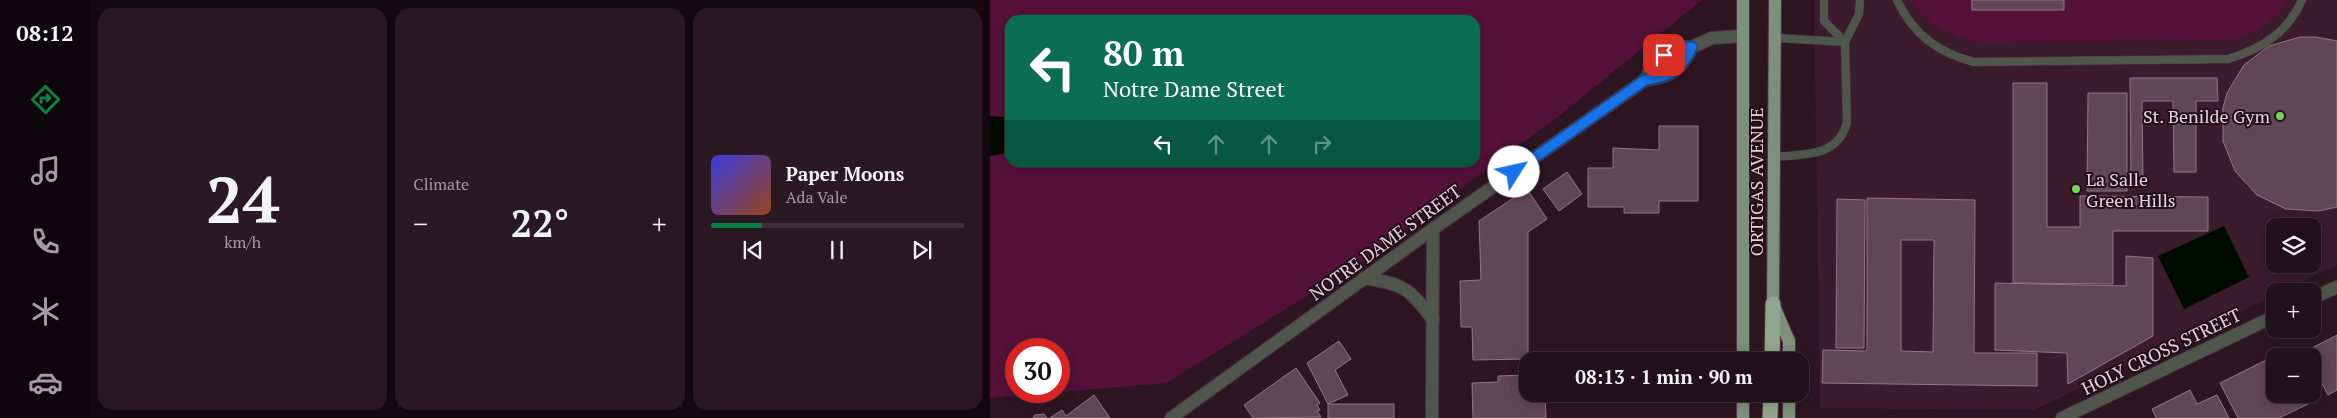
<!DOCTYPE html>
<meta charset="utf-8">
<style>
body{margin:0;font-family:"PT Serif",serif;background:#2a1923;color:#f1f3f6;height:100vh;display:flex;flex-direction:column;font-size:19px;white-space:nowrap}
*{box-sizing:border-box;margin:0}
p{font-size:16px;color:#a29da2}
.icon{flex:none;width:28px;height:28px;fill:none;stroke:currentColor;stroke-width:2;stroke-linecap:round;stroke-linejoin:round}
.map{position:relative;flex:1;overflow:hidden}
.sheet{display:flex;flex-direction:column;gap:8px;padding:8px;background:#13090e;width:900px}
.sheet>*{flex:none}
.banner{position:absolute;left:15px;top:15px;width:475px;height:152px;border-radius:15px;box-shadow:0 2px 12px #0003,0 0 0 1px #3f3039;background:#0b6e4f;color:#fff;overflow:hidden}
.fabs{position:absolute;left:1276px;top:218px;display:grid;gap:10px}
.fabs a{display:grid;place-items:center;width:55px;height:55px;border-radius:10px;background:#22101a;box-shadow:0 2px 12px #0003,0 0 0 1px #3f3039;font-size:25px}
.speed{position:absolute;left:15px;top:338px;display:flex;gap:10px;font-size:25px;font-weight:700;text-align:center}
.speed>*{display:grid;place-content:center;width:65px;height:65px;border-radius:50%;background:#22101a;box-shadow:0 2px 12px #0003,0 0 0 1px #3f3039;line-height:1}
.speed .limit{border:8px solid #d22;background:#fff;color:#111}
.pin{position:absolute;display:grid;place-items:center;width:42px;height:42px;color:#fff;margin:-21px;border-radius:10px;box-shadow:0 2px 8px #0006}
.me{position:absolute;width:55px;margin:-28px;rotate:55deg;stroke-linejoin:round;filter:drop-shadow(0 0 4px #0008)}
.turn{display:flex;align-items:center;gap:18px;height:105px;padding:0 15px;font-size:22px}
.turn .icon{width:65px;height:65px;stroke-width:2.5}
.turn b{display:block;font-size:35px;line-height:42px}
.lanes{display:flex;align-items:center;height:48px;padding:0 15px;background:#0003;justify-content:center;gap:25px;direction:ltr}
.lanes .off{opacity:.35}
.big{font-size:38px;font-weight:700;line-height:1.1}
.sheet .card{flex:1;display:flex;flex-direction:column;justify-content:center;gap:8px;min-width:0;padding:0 18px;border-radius:15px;background:#2a1923}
.sheet .dial{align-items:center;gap:0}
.dial b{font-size:65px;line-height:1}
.song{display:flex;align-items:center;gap:15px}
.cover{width:60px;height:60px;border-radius:8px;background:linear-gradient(135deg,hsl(240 70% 55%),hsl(20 70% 35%))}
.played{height:5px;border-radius:2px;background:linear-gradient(90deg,#0b8043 20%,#3f3039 20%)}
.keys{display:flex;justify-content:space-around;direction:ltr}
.heat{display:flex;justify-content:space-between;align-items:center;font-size:28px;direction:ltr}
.sheet .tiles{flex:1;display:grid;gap:8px;grid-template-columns:repeat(3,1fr)}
.trip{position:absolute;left:529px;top:352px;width:290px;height:50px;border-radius:15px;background:#22101a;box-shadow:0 2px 12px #0003,0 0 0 1px #3f3039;font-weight:700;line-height:50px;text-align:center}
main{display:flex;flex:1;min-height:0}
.tabs{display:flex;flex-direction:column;width:90px;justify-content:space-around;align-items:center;background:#0e060a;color:#a29da2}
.tabs .icon{width:35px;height:35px}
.tabs .on{color:#0b8043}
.tabs b{font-size:22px;color:#f1f3f6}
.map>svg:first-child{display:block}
.built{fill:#3a1c2c;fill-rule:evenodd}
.green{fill:#56113a;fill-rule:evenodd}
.water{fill:#000b00}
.building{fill:#614653;stroke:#947784;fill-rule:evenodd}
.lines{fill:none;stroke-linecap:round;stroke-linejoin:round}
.lane-casing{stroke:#4a343f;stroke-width:9}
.street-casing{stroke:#4a343f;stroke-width:14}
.primary-casing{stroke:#4a343f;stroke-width:14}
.highway-casing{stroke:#4a343f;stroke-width:17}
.lane{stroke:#4f574d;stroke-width:8}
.street{stroke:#4f574d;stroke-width:12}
.primary{stroke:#7e8f7a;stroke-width:12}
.highway{stroke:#91a58c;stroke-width:15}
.route-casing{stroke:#114b97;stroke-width:12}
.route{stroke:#1a73e8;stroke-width:9}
.poi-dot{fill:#74d25b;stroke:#230d19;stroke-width:2}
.labels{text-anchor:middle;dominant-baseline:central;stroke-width:4;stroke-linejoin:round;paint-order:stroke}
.poi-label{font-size:18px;fill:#e3d3da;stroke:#230d19;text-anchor:end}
.street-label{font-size:18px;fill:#e3d3da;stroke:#230d19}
</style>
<main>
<nav class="tabs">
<b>08:12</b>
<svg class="icon on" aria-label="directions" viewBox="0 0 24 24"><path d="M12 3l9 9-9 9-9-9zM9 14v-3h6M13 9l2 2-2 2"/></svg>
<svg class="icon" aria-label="music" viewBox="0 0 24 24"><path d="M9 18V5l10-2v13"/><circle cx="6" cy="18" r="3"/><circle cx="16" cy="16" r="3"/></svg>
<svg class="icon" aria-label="phone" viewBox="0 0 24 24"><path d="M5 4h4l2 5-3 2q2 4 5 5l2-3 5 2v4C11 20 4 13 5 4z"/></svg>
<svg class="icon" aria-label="climate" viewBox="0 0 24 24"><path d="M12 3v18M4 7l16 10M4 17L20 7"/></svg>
<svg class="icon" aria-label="car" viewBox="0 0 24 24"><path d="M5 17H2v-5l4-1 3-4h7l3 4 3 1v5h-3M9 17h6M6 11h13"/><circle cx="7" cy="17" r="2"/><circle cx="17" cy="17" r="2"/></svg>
</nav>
<section class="sheet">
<div class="tiles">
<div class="card dial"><b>24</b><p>km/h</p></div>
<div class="card"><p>Climate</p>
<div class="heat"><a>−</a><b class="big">22°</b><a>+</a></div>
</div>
<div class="card">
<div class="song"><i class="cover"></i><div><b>Paper Moons</b><p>Ada Vale</p></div></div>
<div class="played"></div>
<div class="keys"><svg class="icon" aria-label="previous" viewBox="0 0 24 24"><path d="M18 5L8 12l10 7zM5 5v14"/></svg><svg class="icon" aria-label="pause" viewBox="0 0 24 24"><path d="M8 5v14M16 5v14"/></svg><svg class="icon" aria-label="next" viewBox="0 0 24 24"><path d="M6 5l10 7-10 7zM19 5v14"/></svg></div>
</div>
</div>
</section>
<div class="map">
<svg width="1347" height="418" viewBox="0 0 1347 418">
<rect width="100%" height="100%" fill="#2d1622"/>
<path class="built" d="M824,0H1347V265L1292,291H1285V295L1044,410L830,408ZM1285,226H1322V264H1285Z"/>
<g class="green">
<path d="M0,0H712L565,119L364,267L176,383L0,398ZM20,20H485V162H20ZM26,349H69V391H26Z"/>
<path d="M922,0H1298C1286,22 1266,33 1243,40L992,42C964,38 936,27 922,0Z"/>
</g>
<g class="water">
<polygon points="0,116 13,117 20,120 20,153 0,156"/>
<polygon points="1234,226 1259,277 1194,309 1168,256"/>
</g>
<g class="building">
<rect x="982" y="0" width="92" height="10"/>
<polygon points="1310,37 1326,37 1347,41 1347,207 1328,211 1296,209 1267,195 1245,171 1233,141 1233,108 1237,93 1254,65 1279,46"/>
<polygon points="681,54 688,63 674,73 668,65"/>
<polygon points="1140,78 1227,78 1228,101 1206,101 1206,172 1184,172 1183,101 1152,101 1153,183 1141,183"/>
<polygon points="1023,83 1057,83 1057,227 1090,227 1090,196 1218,197 1218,231 1123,231 1123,284 1023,283"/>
<polygon points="1098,93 1137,93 1137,191 1097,191"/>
<polygon points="669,126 708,126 708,201 669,201 669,213 634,213 634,207 598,207 598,168 623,168 623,148 669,150"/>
<polygon points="577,172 592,194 569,211 553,189"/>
<polygon points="537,189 557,219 538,232 538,359 483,360 482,327 471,327 470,281 491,280 489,221"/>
<path d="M877,198L985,200L984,353H1047V386L832,383L833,350L877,351ZM911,240H944L943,352L911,351Z"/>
<polygon points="847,199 875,200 874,348 846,348"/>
<polygon points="1136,256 1163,258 1163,336 1078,384 1077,353 1005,350 1005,283 1136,286"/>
<polygon points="1347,335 1347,390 1338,395 1322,364 1322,356 1318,356 1316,351"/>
<polygon points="349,341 361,359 345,370 358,395 338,404 317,363"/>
<polygon points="1294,351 1297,356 1285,356 1285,394 1316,394 1320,403 1289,418 1248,418 1230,383"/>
<polygon points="306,368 330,403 327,405 330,410 327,411 331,417 263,418 254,405"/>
<polygon points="538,375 538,394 555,394 556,418 483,418 482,383 508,382 508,376"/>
<polygon points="1200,390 1207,404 1227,395 1239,418 1166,418 1162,409"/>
<polygon points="104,395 120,418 60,418 72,410 76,416"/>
<rect x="338" y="404" width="66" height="14"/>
<polygon points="54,414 57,418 43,418 45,415"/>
</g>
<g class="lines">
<g class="lane-casing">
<g id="lane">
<polyline points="834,0 834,21 855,42"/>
<path d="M907,0C923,34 948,53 984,62L1238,59C1272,49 1298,32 1312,0"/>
<polyline points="786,38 855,42"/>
<path d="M783,157C813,154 848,158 857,122L855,42L869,14L870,0"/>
</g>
</g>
<g class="street-casing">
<g id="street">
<polyline points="655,80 664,63 684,47 702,47 722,38 753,36"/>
<path d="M374,278C414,284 419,288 443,320"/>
<polyline points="1322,298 1347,287"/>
<path d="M181,418L443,229L655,80C680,77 691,71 702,47"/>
<polyline points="442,418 443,229"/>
<polyline points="1072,418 1285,316"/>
</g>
</g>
<g class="primary-casing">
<g id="primary">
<polyline points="785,0 783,304 799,341 799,361"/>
<polyline points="753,361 753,0"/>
<polyline points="799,394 799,418"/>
<polyline points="753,418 753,394"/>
</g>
</g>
<g class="highway-casing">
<g id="highway">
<polyline points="782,361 783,304"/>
<polyline points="780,418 781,394"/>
</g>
</g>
<use href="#lane" class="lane"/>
<use href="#street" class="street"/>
<use href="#primary" class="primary"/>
<use href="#highway" class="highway"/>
</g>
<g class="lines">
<g class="route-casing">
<path id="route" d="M524,172L655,80C680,77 691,71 702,47H684L674,55"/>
</g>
<use href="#route" class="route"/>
</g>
<g class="poi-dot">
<circle cx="1290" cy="116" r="5"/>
<circle cx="1086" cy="189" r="5"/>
</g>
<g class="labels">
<g class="poi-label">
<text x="1280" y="116">St. Benilde Gym</text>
<text x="1096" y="179" text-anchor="start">La Salle<tspan x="1096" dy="21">Green Hills</tspan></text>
</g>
<g class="street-label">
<text transform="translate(766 182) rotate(-90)">ORTIGAS AVENUE</text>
<text transform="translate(395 242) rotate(-36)">NOTRE DAME STREET</text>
<text transform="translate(1171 351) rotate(-26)">HOLY CROSS STREET</text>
</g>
</g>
</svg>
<div class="fabs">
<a><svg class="icon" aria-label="layers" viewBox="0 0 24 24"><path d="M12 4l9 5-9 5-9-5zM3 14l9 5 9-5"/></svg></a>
<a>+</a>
<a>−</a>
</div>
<div class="speed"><div class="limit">30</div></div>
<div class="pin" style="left:674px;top:55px;background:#d93025"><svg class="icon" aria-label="arrive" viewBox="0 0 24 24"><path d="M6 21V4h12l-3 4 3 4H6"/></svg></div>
<svg class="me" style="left:524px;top:172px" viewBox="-20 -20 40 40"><circle r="19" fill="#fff"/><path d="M0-13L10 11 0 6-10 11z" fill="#1a73e8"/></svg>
<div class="trip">08:13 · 1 min · 90 m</div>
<div class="banner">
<div class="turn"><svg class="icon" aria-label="left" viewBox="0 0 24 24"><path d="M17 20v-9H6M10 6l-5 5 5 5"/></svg><div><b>80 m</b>Notre Dame Street</div></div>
<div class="lanes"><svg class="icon" aria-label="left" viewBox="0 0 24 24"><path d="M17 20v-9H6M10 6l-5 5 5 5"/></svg><svg class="icon off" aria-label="ahead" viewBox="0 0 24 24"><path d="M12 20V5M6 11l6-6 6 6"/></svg><svg class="icon off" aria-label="ahead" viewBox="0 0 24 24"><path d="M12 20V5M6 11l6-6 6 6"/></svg><svg class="icon off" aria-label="right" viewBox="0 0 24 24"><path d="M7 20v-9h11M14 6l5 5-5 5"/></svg></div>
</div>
</div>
</main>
